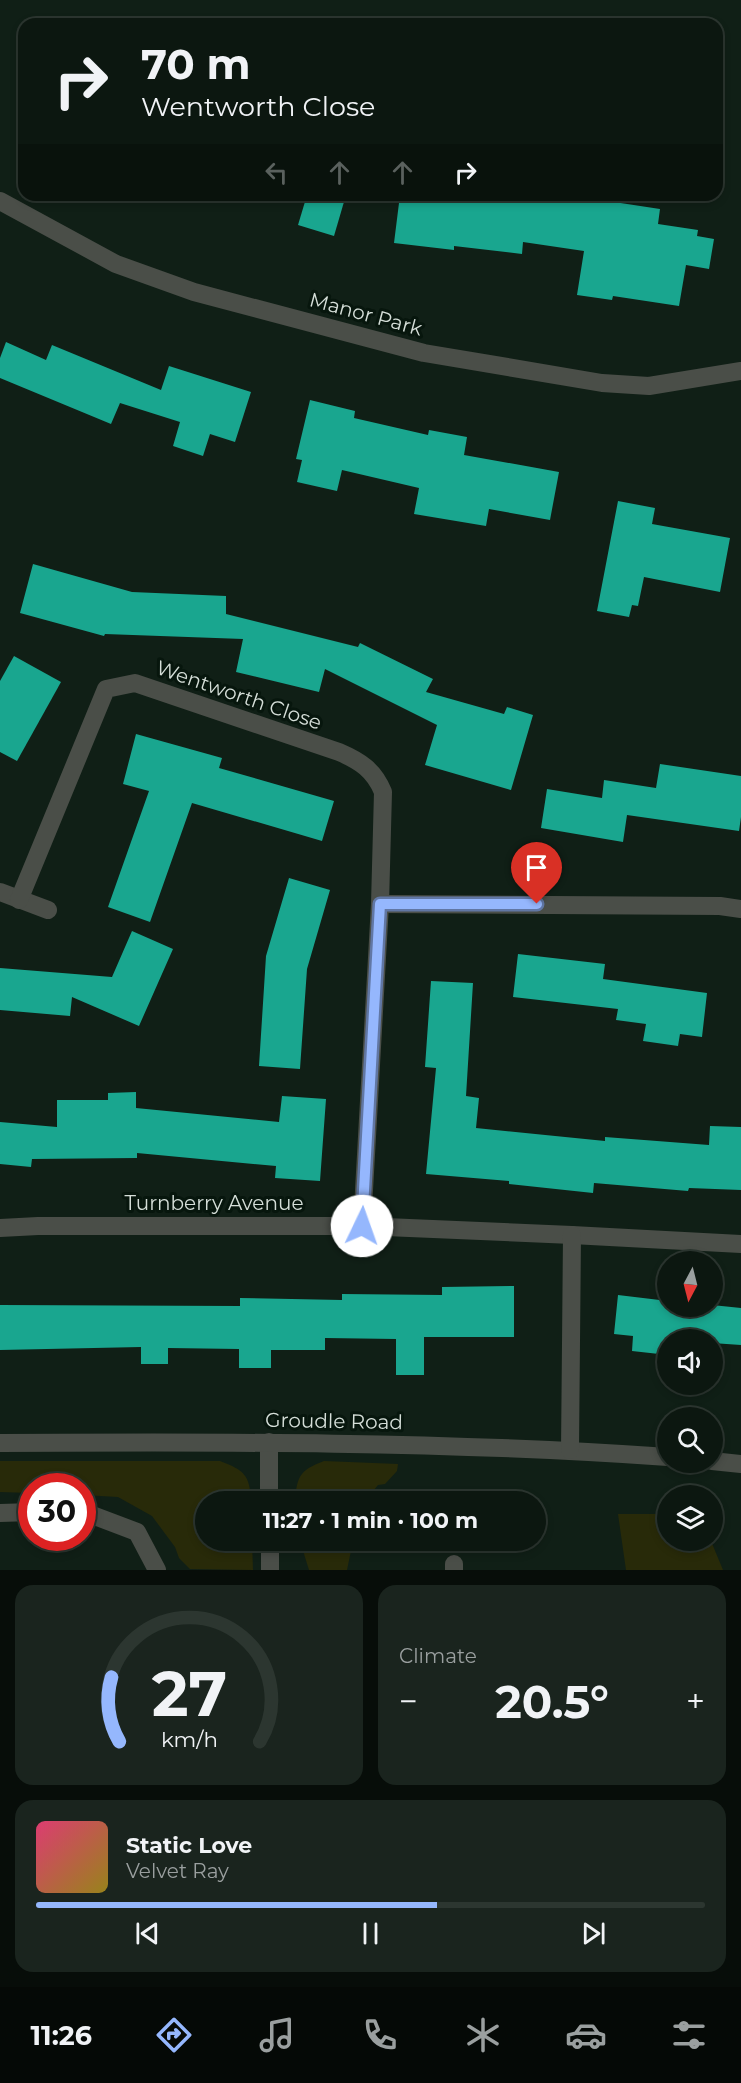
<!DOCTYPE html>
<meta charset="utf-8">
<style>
body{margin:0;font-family:Montserrat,sans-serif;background:#1a241e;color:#f1f3f6;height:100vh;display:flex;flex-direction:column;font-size:22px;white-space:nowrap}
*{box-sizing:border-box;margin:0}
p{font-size:20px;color:#9a9f9f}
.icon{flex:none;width:33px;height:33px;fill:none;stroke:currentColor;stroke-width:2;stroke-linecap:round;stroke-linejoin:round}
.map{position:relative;height:1570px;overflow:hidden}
.side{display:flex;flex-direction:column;gap:15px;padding:15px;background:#070d09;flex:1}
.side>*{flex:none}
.top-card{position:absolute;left:18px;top:18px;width:705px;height:183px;border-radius:18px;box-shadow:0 3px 9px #0003,0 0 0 2px #2c3630;background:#0c1710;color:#f1f3f6;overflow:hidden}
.needle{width:39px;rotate:187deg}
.controls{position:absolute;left:657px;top:1251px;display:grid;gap:12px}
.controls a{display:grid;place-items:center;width:66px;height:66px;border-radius:50%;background:#0c1710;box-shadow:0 3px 9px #0003,0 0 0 2px #2c3630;font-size:30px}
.speed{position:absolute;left:18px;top:1473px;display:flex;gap:12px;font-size:30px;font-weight:700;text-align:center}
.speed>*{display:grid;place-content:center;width:78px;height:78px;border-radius:50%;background:#0c1710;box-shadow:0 3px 9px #0003,0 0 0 2px #2c3630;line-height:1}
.speed .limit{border:9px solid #d22;background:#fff;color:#111}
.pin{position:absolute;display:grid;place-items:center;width:51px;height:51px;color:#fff;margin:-62px -26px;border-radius:50% 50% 50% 0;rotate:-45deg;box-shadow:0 0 6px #0007}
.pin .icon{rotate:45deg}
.me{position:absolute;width:66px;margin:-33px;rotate:3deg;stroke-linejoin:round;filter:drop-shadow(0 0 4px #0008)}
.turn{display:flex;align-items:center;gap:21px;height:126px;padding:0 24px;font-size:27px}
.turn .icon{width:78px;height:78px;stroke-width:2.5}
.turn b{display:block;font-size:42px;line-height:51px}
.lanes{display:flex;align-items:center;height:57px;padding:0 24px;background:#0003;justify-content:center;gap:30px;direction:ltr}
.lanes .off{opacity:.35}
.big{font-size:45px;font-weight:700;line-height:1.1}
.side .tile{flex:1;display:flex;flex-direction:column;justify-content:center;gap:9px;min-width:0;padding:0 21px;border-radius:18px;background:#1a241e}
.side .dial{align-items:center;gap:0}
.dial svg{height:156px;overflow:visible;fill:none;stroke:#2c3630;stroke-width:7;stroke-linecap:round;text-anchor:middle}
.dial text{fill:#f1f3f6;stroke:none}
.song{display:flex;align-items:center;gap:18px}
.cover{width:72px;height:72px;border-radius:9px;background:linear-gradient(135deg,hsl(340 70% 55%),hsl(50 70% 35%))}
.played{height:6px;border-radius:3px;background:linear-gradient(90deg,#95b7fd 60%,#2c3630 60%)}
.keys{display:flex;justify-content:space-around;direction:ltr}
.heat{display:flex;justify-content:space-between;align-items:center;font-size:33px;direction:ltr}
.side .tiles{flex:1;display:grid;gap:15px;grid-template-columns:1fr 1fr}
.tile:last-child{grid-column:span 2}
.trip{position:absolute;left:195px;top:1491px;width:351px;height:60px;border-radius:30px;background:#0c1710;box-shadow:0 3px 9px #0003,0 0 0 2px #2c3630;font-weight:700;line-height:60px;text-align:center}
.dock{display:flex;height:96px;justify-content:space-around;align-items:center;background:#050906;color:#9a9f9f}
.dock .icon{width:42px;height:42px}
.dock .current{color:#95b7fd}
.dock b{font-size:27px;color:#f1f3f6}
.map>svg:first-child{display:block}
.green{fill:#282a09}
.building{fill:#19a68f}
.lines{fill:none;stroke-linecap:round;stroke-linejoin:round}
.minor{stroke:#4a4e48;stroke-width:18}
.route-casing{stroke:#6177a4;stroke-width:15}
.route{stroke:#95b7fd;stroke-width:10}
.labels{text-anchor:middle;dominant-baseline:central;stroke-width:6;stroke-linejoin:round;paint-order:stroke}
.street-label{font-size:20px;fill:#d5ded8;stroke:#07160d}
</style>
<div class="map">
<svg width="741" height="1570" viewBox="0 0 741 1570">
<rect width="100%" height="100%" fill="#101f16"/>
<g class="green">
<path d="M0,1461H220C244,1470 250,1475 251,1501L206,1502V1540L252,1541L253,1570L190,1569L179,1558L175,1547L152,1516L118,1497L83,1495L82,1486H32L31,1493L0,1492Z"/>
<path d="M324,1461L398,1464L397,1471L385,1484L378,1485L365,1501H295C297,1476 300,1470 324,1461Z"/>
<polygon points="618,1514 667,1514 668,1540 711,1541 723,1570 626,1570"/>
<polygon points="300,1541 353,1541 347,1570 309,1570"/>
</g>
<g class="building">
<polygon points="307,195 346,195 334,236 298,225"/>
<polygon points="400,195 568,195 660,209 658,224 698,230 697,236 714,239 709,269 686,265 679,306 613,296 612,300 577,295 584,251 523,242 522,254 454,246 454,250 394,243"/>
<polygon points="6,342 46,360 52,345 161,390 169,366 251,392 235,442 210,434 203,456 173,446 180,422 120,403 111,424 0,378 0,358"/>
<polygon points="310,400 355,411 354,418 428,435 429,430 467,437 464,455 559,472 550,520 489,509 486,526 414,514 419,488 342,470 337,491 297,482 302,460 296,459"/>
<polygon points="618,501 655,508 652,524 730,538 720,592 644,577 638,606 632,605 629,617 597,611"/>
<polygon points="33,564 132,592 226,596 226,614 358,647 360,643 433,679 426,692 504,714 507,707 533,715 511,790 425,765 437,725 325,669 319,692 236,672 243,639 105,634 104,636 20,613"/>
<polygon points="14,656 61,682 17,761 0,752 0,681"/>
<polygon points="136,734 222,758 219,768 334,801 322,841 192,803 150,922 108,907 149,791 123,784"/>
<polygon points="660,764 741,776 741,817 739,831 627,815 623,842 541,828 547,789 602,798 604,780 656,788"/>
<polygon points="289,878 330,890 307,969 300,1069 259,1066 266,956"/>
<polygon points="132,931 173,949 139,1026 72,997 70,1016 0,1010 0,968 112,977"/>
<polygon points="518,954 605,964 603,979 707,993 702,1037 680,1034 678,1046 643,1041 646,1024 616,1020 618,1009 513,997"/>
<polygon points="431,981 473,983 466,1096 479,1098 476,1128 605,1141 605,1137 709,1145 710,1126 741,1127 741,1190 689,1188 688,1191 594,1183 593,1193 509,1184 509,1181 426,1174 436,1068 425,1067"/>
<polygon points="136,1092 136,1108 279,1122 282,1096 326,1099 320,1181 275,1178 276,1166 137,1153 137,1158 32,1159 31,1167 0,1164 0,1122 57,1127 57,1100 108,1100 108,1093"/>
<polygon points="514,1286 514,1337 424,1337 424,1375 396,1375 396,1339 325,1338 325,1350 271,1350 271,1368 239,1368 239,1349 168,1348 168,1364 141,1364 141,1347 0,1350 0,1305 240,1306 240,1298 342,1300 342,1294 442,1295 442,1287"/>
<polygon points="618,1295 668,1301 668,1306 712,1305 741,1308 741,1345 712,1343 712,1340 668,1340 668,1355 632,1351 633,1336 614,1334"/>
</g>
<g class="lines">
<g class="minor">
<polyline points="0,201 116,264 194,292 424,353 602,383 649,386 741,371"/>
<polyline points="0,892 48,910"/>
<path d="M19,900L106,689L135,683L339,752C360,761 374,770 383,792L380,904L362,1226"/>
<polyline points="380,904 720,906 741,909"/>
<polyline points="0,1228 38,1226 362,1226 572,1235 741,1244"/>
<polyline points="269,1442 269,1502"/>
<path d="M0,1443C223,1442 445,1441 668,1457"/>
<polyline points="570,1450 572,1235"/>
<polyline points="712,1461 741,1464"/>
<polyline points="0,1513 32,1512"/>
<polyline points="82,1514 92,1515 137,1532 157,1570"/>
<polyline points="270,1540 270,1570"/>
<polyline points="454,1564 454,1570"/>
</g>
</g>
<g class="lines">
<g class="route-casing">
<polyline id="route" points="362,1226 380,904 537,904"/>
</g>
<use href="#route" class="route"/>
</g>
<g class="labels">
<g class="street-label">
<text transform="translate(366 314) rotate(15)">Manor Park</text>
<text transform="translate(239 695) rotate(19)">Wentworth Close</text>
<text x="214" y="1203">Turnberry Avenue</text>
<text transform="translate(334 1421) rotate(1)">Groudle Road</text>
</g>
</g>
</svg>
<div class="controls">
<a><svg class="needle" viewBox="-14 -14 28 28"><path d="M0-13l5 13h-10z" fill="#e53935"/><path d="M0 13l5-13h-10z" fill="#9a9f9f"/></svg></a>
<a><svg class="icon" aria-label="sound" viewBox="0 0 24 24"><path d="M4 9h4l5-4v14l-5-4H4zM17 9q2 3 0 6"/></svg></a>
<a><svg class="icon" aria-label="search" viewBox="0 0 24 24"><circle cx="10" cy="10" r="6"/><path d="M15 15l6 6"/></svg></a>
<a><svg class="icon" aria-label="layers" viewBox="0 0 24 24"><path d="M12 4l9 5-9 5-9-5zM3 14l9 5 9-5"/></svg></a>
</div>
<div class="speed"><div class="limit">30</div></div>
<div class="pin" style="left:537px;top:904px;background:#d93025"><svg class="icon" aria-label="arrive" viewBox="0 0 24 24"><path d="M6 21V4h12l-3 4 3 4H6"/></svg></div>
<svg class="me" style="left:362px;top:1226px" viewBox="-20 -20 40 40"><circle r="19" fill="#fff"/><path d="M0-13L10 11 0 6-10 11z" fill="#95b7fd"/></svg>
<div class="trip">11:27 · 1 min · 100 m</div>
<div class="top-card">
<div class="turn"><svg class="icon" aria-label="right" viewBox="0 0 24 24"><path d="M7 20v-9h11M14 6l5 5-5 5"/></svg><div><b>70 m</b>Wentworth Close</div></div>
<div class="lanes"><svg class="icon off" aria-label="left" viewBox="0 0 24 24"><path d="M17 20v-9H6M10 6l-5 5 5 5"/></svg><svg class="icon off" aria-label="ahead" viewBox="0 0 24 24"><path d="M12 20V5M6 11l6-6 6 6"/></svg><svg class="icon off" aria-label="ahead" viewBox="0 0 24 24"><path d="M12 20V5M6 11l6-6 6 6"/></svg><svg class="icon" aria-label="right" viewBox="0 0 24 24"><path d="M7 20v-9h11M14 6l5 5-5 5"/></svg></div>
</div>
</div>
<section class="side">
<div class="tiles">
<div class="tile dial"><svg viewBox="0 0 100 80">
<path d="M14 69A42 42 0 1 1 86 69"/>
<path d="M14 69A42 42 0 0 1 10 36" stroke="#95b7fd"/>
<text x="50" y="56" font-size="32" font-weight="700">27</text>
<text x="50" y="72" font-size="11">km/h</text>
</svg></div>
<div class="tile"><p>Climate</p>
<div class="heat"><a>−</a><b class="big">20.5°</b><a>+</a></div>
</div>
<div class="tile">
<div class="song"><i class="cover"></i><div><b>Static Love</b><p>Velvet Ray</p></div></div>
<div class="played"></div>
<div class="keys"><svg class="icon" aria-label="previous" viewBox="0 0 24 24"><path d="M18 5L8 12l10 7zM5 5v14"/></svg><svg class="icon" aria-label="pause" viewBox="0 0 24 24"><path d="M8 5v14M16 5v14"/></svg><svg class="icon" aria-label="next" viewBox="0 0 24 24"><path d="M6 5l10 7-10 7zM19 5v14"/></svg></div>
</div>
</div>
</section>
<nav class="dock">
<b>11:26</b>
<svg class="icon current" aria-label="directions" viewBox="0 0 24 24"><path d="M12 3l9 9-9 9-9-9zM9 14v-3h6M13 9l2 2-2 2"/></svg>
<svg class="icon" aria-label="music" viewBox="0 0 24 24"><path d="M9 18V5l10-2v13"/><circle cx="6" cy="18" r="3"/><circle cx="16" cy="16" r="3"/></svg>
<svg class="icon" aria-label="phone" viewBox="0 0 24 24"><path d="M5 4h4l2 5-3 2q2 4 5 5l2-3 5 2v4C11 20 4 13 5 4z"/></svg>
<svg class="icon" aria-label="climate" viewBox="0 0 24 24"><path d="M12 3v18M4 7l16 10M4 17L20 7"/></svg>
<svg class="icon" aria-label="car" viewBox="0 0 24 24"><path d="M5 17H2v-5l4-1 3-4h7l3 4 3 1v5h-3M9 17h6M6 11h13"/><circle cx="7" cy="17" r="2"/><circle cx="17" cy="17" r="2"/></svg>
<svg class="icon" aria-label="filters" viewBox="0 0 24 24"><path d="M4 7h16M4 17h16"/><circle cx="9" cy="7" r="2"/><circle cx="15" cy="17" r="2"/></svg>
</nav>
